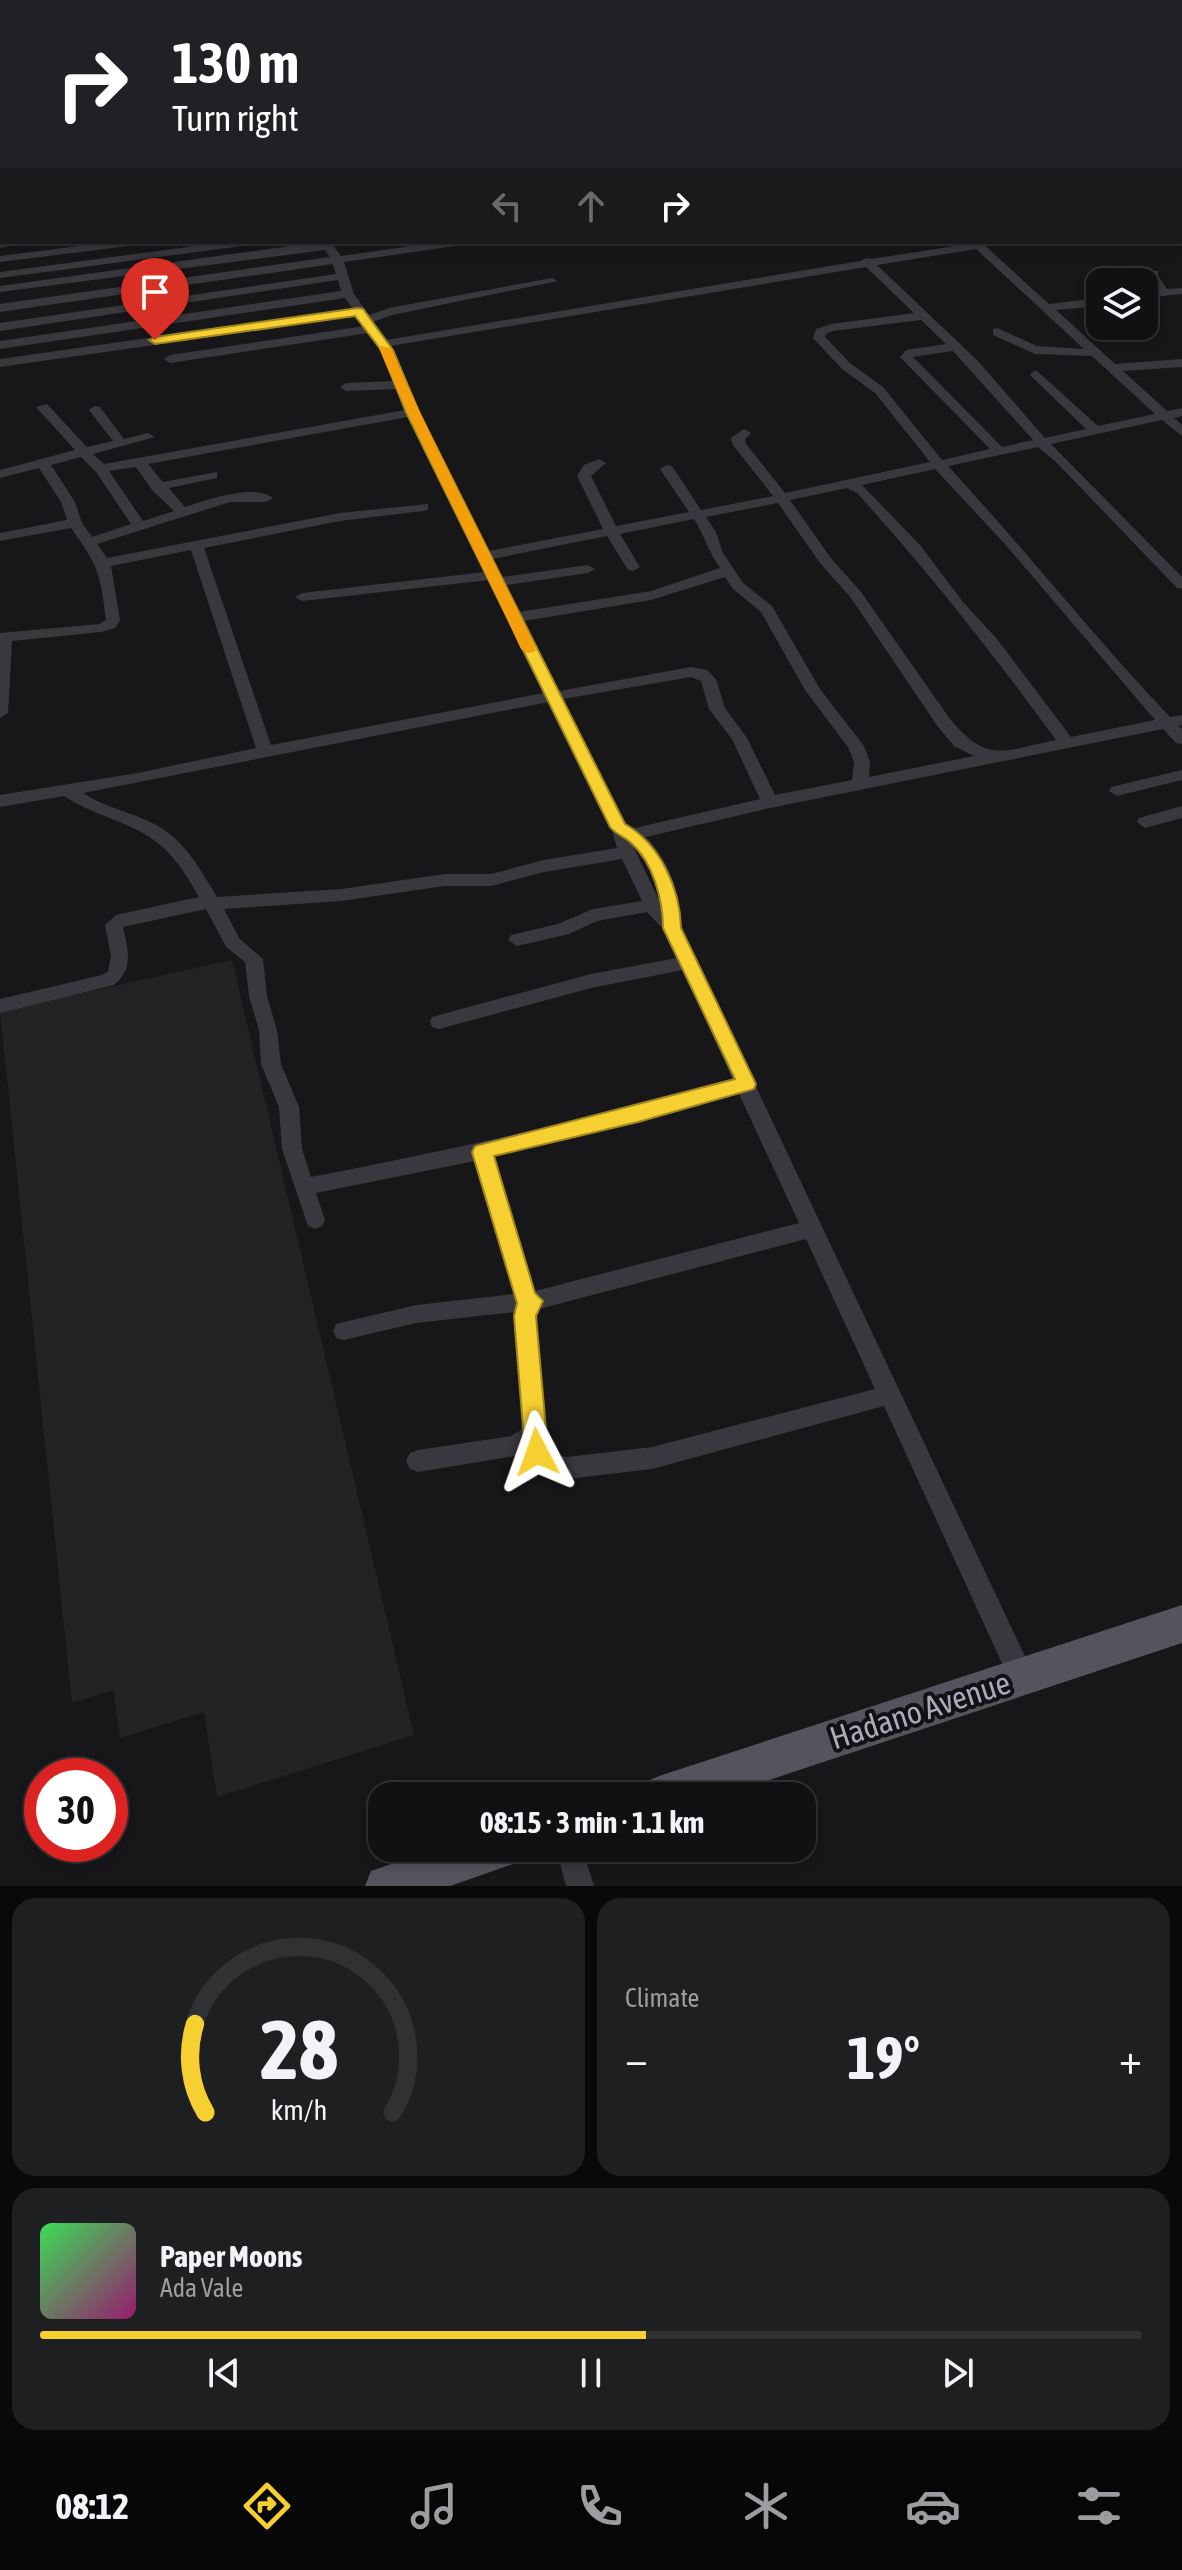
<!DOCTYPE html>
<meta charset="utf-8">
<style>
body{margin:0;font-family:"Asap Condensed",sans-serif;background:#1e1f21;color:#f1f3f6;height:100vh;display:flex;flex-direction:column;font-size:30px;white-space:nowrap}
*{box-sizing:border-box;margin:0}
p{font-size:26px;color:#9c9da0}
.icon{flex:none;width:44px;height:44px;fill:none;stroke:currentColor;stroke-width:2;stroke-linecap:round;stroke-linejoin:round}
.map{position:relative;height:1886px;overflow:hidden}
.side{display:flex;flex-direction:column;gap:12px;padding:12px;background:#09090a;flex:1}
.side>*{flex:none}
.guide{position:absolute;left:0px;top:0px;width:1182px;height:244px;box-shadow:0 4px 12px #0003,0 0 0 2px #303133;background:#202124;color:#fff;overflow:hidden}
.fabs{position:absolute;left:1086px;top:268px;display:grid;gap:16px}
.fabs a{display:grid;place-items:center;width:72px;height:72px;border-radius:16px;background:#111113;box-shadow:0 4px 12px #0003,0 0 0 2px #303133;font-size:40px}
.speed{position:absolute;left:24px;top:1758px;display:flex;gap:16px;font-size:40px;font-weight:700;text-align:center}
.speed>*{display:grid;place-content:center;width:104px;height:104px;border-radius:50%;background:#111113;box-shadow:0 4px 12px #0003,0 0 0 2px #303133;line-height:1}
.speed .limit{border:12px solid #d22;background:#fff;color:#111}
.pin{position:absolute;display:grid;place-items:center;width:68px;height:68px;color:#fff;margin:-82px -34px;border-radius:50% 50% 50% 0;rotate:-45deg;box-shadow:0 0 8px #0007}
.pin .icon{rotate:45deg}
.me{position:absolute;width:88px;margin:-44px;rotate:356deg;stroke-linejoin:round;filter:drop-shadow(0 0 6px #0008)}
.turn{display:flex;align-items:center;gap:28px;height:168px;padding:0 40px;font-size:36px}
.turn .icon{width:104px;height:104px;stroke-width:2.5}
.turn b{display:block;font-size:56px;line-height:68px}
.lanes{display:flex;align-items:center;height:76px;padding:0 40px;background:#0003;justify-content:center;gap:40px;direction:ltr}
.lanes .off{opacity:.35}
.big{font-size:60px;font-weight:700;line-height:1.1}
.side .widget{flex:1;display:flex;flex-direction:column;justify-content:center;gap:12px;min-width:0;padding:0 28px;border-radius:24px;background:#1e1f21}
.side .dial{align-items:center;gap:0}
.dial svg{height:208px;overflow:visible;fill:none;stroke:#303133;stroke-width:7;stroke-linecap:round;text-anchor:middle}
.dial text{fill:#f1f3f6;stroke:none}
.song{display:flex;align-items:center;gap:24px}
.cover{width:96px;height:96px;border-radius:12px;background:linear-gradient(135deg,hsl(130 70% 55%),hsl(320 70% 35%))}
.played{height:8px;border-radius:4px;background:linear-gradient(90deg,#f6cf31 55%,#303133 55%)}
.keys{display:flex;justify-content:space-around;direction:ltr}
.heat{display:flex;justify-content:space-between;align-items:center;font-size:44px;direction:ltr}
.side .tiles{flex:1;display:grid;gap:12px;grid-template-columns:1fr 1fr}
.widget:last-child{grid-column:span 2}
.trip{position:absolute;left:368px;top:1782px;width:448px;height:80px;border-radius:24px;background:#111113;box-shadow:0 4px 12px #0003,0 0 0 2px #303133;font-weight:700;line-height:80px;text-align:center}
.tab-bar{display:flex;height:128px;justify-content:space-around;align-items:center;background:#070708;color:#9c9da0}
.tab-bar .icon{width:56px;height:56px}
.tab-bar .current{color:#f6cf31}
.tab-bar b{font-size:36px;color:#f1f3f6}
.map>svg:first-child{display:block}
.built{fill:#232326}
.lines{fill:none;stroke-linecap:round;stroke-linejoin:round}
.river{fill:#2c333d;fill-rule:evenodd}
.street{fill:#38383e;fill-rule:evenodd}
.primary{fill:#54545d;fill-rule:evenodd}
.route{fill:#f6cf31;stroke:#a08720;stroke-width:2}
.slow{fill:#f59e0b}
.labels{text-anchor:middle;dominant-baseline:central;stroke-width:8;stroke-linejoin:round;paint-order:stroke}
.near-street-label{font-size:32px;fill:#a9abb9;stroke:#121214}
</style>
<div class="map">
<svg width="1182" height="1886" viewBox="0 0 1182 1886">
<rect width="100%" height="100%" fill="#171719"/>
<polygon class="built" points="232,960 414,1735 217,1797 204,1712 120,1738 113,1690 72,1703 0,1011"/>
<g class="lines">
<polygon class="river" points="38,0 52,0 37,2"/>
<g class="street">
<polygon points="275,0 283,0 284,2 276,2"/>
<polygon points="325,0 342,0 343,2 326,2"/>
<rect x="1180" y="136" width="2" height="7"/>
<rect x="0" y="154" width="2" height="6"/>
<rect x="0" y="168" width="2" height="6"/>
<rect x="0" y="182" width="2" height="6"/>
<polygon points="0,196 2,196 0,203"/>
<rect x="0" y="213" width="2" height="6"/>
<rect x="0" y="228" width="2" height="6"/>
<polygon points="0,242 32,242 0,248"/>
<polygon points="110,242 143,242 137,245 0,262 0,256"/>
<polygon points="225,242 256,242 250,245 0,278 0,272"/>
<path d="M319,242H331L341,256L439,242H468L462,245L344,262L354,294L369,315L389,308L552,278L558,281L392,315L373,322L386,340L860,261L866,258L871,259L981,242L1049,304L1100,298V306L1056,310L1115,364L1182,359V367L1123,371L1167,411L1182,408V416L1174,418L1182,425V436L1162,420L1051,444L1182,577V589L1177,588L1057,463L1038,447L948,466C1024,548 1093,636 1170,717L1182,715V725L1178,726L1182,729V744L1176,743L1163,729L770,808L646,837C669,861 681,895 681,928L1030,1667L1034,1676L1030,1685L1021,1689L1012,1685L884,1406L652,1469L567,1479L543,1473L530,1461L515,1456L418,1472L410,1469L406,1461L410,1453L418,1450L511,1436L521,1430L523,1419L515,1312L416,1323L344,1340L336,1338L333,1331L336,1324L344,1322L416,1305L514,1294L475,1161L316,1193L325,1220L322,1226L315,1229L308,1226L282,1149L279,1107L261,1064L259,1030L249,996L245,962L226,947L206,909L123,927C128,949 134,969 114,985L0,1013V999L102,975L108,971L111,956L105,925L116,915L199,897C186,874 173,853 151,838C126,821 93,815 64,796L0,807V795L138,773L256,748L191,550L111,566L120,620L115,628L101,632L12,641L8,713L0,718V633L99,624L106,620C100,573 99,567 71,528L0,541V533L67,520L61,502L39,468L0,478V470L75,450L36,407L47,404L87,447L113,441L89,410L95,406L100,407L124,439L148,433L155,437L93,454L104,464L405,410L396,389L346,391L340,387L346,383L393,381L381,350L369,333L170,363L164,359L170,355L365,326L357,316L0,367V359L353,309L345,298L0,349V341L341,291L338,280L0,331V323L336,274L333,264L0,312V304L330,257L325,250L0,292V286ZM976,249L1084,349L1037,346L997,328L993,329V335L1035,354L1092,356L1155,414L1098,426L1036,370L1030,374L1032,377L1086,429L1045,438L977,360L877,265ZM866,267L914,313L831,324L816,329L813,338L842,369L875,393L930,462L785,493L746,444L745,439L751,433L744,429L731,438L733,445L773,496L701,510L672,466L667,465L660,469L689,512L616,526L591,476L606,463L599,459L584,465L577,476L603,529L489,551L418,412L390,346ZM921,320L946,344L906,350L900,357L990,449L942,460L883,387L850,363L825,337L826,334L833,331ZM953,351L1033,440L1002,447L913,357ZM408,417L485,572L302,593L295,597L302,601L489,580L544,693L271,745L204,548L340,521L423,511L428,510V504L340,513L107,558L97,544L230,502H266L273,498C253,483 207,500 185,507L169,488L217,478V472L163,482L148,464ZM81,457L96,472L131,524L92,537L82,523L75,502L51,465ZM136,467L152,490L174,511L143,521L109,471ZM935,469L1004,543L1155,720L1071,737L997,639L963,602L920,545L862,485ZM847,488L857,493C928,571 994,655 1056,740C1005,750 988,765 950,719L861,592L830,557L790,500ZM778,503L820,563L851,598L938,727L954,746L974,756L869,777L870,762L864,746L820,689L772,606L743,583L723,553L716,532L706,517ZM694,519C704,535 709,553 720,568L651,591L519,612L506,585L588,573L595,569L588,565L502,577L492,559L607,536L628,570L633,571L640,567L620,534ZM725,577L733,589L761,612L805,690L848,747L854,762L852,780L775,795L747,738L725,708L716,679L707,670L691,667L559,691L524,621L651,600ZM691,677L701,681L709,709L732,739L760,799L635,828L626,823L563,699ZM549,702L611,827L617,848L544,860L491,874H445L341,889L217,897C202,872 188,846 163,829C138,813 107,809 83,793ZM631,842L652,872L662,906ZM622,859L642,901L593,909L558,924L511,935L508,940L517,946L569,934L597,921L647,912L665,931L677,958L591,974L439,1015L432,1017L430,1022L432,1027L439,1029L591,988L683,970L733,1080C594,1118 453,1150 311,1177L302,1149L299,1107L281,1064L277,1030L267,996L263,959L239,938L224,909L341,901L445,886H491L544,872ZM739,1094L799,1223L535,1291L493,1157ZM806,1239L875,1389L652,1447L567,1457L557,1455L540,1442L545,1419L536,1316L539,1309Z"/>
<polygon points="1150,271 1158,271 1158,276 1167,289 1182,288 1182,294 1144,298 1144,292 1156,290 1145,275"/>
<polygon points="1182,770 1182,780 1117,796 1109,791 1111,787"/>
<polygon points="1182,806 1182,818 1145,828 1137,822 1139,818"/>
<polygon points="556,1848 582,1848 594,1886 566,1886"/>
</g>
<g class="primary">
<polygon points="1182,1605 1182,1643 721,1796 639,1796 645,1782 659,1776"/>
<polygon points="437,1848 522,1848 516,1863 450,1886 365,1886 371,1871"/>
</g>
</g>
<path class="route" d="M358,308L363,309L393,350L419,412L625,824C660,844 680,888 681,928L756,1084L754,1089L638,1122L494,1156L535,1293L543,1301L536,1316L548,1452L545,1460L537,1463L528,1460L525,1452L514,1316L517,1303L472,1152L475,1146L735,1079L663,928C663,900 653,862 631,843C625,836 616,835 610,827L406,412L381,350L355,316L155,344L149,340L155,337Z"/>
<path class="slow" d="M381,346L391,348C435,450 489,548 536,649L534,652L528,653L521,649C475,548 422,450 379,348Z"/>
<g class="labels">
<g class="near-street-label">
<text transform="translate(920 1710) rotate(-18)">Hadano Avenue</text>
</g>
</g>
</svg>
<div class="fabs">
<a><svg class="icon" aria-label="layers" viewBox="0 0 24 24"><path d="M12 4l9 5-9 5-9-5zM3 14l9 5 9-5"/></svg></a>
</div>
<div class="speed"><div class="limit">30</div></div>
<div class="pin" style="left:155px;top:340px;background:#d93025"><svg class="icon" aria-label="arrive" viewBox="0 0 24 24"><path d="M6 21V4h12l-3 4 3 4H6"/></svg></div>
<svg class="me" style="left:537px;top:1452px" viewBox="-20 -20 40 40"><path d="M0-17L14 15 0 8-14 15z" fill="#f6cf31" stroke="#fff" stroke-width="4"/></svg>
<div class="trip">08:15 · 3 min · 1.1 km</div>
<div class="guide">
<div class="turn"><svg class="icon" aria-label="right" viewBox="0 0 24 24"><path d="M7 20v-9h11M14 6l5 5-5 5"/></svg><div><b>130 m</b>Turn right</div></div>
<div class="lanes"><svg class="icon off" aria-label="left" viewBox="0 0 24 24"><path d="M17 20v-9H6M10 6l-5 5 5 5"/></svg><svg class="icon off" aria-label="ahead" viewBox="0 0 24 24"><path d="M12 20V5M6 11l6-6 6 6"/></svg><svg class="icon" aria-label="right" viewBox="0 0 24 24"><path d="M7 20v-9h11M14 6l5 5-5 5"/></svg></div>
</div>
</div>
<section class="side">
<div class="tiles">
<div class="widget dial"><svg viewBox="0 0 100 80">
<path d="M14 69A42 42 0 1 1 86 69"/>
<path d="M14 69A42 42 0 0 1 10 35" stroke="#f6cf31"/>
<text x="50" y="56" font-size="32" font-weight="700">28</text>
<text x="50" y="72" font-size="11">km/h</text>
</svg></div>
<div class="widget"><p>Climate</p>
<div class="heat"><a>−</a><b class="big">19°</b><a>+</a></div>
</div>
<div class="widget">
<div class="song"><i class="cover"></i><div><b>Paper Moons</b><p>Ada Vale</p></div></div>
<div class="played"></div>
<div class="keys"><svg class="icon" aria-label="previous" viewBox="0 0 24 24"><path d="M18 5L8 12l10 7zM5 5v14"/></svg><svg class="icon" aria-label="pause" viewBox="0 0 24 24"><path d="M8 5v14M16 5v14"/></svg><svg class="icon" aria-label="next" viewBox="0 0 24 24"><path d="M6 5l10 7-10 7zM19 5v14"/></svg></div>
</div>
</div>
</section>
<nav class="tab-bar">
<b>08:12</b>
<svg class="icon current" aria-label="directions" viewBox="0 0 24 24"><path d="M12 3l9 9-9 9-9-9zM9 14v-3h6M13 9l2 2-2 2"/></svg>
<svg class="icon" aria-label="music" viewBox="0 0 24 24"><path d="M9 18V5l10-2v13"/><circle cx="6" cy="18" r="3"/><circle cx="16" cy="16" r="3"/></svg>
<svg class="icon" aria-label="phone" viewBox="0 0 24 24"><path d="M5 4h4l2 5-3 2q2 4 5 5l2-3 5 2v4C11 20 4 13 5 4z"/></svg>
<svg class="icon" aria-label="climate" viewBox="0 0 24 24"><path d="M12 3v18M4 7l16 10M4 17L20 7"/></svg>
<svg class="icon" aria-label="car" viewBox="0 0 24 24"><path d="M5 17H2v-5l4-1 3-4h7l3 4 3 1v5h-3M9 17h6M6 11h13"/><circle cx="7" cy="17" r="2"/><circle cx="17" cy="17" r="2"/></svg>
<svg class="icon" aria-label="filters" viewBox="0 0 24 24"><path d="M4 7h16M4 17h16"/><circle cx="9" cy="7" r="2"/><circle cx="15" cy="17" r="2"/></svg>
</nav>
